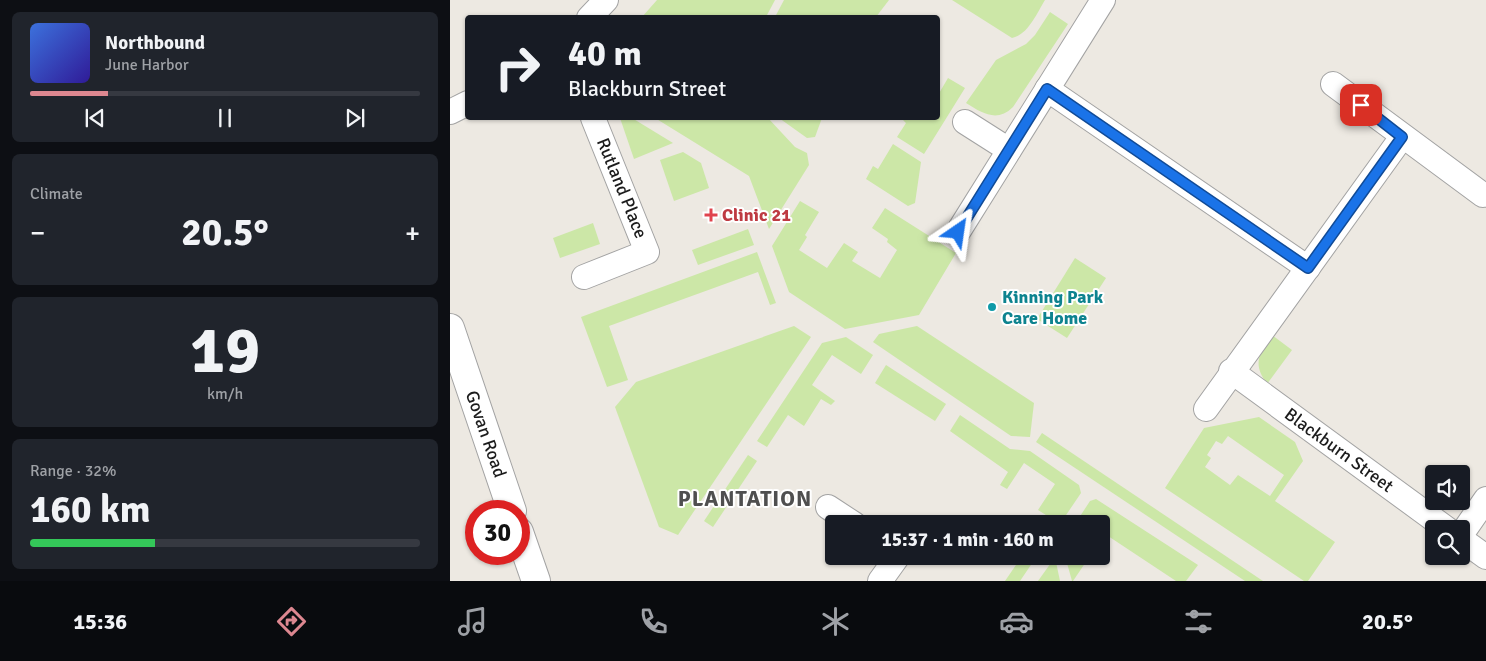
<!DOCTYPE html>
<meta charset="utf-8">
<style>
body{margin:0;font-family:Signika,sans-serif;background:#20242c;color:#f1f3f6;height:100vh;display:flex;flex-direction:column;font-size:19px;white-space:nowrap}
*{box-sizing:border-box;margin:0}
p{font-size:16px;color:#9ea1a6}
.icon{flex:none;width:28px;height:28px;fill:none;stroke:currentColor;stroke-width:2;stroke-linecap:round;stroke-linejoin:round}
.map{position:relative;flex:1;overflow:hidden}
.drawer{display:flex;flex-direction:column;gap:12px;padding:12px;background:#0d0f14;width:450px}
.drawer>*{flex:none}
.top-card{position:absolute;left:15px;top:15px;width:475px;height:105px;border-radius:5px;box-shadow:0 1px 4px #0004;background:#171b24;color:#f1f3f6;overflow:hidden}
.buttons{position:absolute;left:975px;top:465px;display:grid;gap:10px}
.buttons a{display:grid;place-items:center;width:45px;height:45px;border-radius:5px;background:#171b24;box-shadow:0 1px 4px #0004;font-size:25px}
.speed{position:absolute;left:15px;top:500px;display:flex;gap:10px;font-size:25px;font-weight:700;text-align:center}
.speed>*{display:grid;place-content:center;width:65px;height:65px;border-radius:50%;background:#171b24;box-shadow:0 1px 4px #0004;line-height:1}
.speed .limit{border:8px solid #d22;background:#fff;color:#111}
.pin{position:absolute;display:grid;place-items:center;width:42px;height:42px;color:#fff;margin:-21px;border-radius:10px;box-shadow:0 2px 8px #0006}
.me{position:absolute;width:55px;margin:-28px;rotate:32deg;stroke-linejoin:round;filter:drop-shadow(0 0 4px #0008)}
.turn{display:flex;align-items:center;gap:18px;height:105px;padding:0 20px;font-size:22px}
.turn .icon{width:65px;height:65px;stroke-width:2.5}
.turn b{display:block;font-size:35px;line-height:42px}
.big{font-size:38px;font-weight:700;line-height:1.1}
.drawer .card{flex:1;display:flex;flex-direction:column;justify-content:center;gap:8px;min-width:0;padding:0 18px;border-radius:8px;background:#20242c}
.drawer .dial{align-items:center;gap:0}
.dial b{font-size:65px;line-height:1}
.song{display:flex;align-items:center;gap:15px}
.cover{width:60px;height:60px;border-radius:8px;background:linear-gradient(135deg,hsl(220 70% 55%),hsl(250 70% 35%))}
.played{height:5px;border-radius:2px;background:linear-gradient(90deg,#dd8790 20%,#363941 20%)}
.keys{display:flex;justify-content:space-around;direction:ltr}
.heat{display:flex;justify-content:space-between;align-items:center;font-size:28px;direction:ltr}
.charge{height:8px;border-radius:4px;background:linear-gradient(90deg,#34c759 32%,#363941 0)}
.trip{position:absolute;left:375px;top:515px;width:285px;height:50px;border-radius:5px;background:#171b24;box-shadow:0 1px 4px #0004;font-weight:700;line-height:50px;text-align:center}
.tab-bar{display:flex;height:80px;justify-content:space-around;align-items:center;background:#090b0e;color:#9ea1a6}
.tab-bar .icon{width:35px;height:35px}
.tab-bar .on{color:#dd8790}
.tab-bar b{font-size:22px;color:#f1f3f6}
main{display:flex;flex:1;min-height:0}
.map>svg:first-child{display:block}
.grass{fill:#cce7a7;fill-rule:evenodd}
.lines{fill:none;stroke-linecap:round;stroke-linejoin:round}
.minor-casing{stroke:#a3a3a3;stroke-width:26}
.tertiary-casing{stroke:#a3a3a3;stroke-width:30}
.minor{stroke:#fff;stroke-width:24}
.tertiary{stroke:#fff;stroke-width:28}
.route-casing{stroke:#114b97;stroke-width:12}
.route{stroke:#1a73e8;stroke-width:9}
.health-dot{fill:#e0444e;stroke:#fff;stroke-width:2}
.culture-dot{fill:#0f9aa8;stroke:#fff;stroke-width:2}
.labels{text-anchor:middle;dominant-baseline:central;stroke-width:4;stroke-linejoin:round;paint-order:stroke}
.street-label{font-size:18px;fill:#1c1c1c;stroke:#fff}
.health-label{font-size:18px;font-weight:bold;fill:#be3a42;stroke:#fff;text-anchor:start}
.culture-label{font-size:18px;font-weight:bold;fill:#0d838f;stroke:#fff;text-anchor:start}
.district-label{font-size:22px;font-weight:bold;letter-spacing:1px;fill:#4f4f4f;stroke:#fff}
</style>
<main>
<section class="drawer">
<div class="card">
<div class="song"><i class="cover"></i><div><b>Northbound</b><p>June Harbor</p></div></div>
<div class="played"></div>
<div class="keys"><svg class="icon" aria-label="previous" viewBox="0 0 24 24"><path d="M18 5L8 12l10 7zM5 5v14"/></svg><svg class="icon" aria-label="pause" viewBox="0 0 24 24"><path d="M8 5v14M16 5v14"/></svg><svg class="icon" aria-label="next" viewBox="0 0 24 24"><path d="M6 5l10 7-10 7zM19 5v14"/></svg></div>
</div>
<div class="card"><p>Climate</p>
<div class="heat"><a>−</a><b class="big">20.5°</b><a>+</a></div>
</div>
<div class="card dial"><b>19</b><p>km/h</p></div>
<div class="card"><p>Range · 32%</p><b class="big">160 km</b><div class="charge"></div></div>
</section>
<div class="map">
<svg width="1036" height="581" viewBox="0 0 1036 581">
<rect width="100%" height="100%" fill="#ede9e2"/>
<g class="grass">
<polygon points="207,0 325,0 316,17 192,17"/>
<polygon points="334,0 439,0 426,17 325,17"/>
<path d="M502,0H595C587,13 578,35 562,38Z"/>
<path d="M600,12L618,24L563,107C547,123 532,113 516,103L546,60L576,44L585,35Z"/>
<polygon points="498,78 515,88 474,154 447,137 456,123 453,120 454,118 488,118 488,95"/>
<polygon points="170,118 182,118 223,143 184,159"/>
<polygon points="205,118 318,118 345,147 357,153 359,165 319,229 299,176"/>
<polygon points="329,118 372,118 365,137 357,138"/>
<polygon points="443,144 471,162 465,203 458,206 416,179 423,166 428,169"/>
<polygon points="233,152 251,163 259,188 224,201 210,160"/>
<polygon points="350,201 369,212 355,235 357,237 349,250 377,268 394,243 408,252 402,261 430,278 447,250 437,242 438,239 422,228 435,208 506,253 469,315 395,329 339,292 322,246"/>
<polygon points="143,223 150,244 110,258 103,238"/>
<polygon points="298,229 304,245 248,265 242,250"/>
<polygon points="307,252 326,303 320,305 308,272 159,326 178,380 157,387 131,317"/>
<polygon points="625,258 656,278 617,338 587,319"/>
<polygon points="344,326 361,337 228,535 209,527 165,407 186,382"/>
<polygon points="467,326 584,403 580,437 561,436 423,342 429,334"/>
<path d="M822,335L842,350L817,384C802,363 809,354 822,335Z"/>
<polygon points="396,337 423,355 411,374 382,355 362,385 385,401 381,405 371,399 354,426 338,415 317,447 307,441 372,343"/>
<polygon points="436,365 496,404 485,421 425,383"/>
<polygon points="510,415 560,449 580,451 629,485 631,493 610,524 588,510 605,484 574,463 557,489 550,485 558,472 500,431"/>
<path d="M809,417L845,442L853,461L825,501L885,542L858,581H854L715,488L754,428ZM778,436L834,475L820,496L788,475L780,485L755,467L761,458L757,455L766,441L772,444Z"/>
<polygon points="592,433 813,581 795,581 586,442"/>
<polygon points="298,455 307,461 263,527 254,521"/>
<polygon points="646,499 748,565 736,581 726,581 655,534 651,539 651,524 625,524 640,501"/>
<polygon points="566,556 587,556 570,581 555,581 570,559"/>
<polygon points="615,556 640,556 623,581 622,581"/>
<polygon points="603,560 606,562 610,581 588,581"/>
</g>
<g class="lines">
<g class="minor-casing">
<g id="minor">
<polyline points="139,18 156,0"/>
<polyline points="883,84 1033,195"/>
<polyline points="597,89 858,268"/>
<polyline points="0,112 18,103"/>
<polyline points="515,122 559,150"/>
<polyline points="508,232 653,0"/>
<polyline points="134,277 197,252 143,118"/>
<polyline points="781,371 997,529"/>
<polyline points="756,409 952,137"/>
<polyline points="378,507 404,524"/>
<polyline points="1011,535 1036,499"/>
<polyline points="1011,539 1036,557"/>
<polyline points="430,581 448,556"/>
</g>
</g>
<g class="tertiary-casing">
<g id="tertiary">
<polyline points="0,328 62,511"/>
<polyline points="69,532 86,581"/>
</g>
</g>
<use href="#minor" class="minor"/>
<use href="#tertiary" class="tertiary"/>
</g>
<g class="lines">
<g class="route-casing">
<polyline id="route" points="508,232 597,89 858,268 952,137 911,105"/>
</g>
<use href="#route" class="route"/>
</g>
<path class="health-dot" d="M258.5 207.5h5v5h5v5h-5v5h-5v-5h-5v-5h5z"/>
<circle class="culture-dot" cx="542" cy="307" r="5"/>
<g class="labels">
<g class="street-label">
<text transform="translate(172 188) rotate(68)">Rutland Place</text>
<text transform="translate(36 434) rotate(71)">Govan Road</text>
<text transform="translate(889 450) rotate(36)">Blackburn Street</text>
</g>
<g class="health-label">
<text x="272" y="215">Clinic 21</text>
</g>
<g class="culture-label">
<text x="552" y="297">Kinning Park<tspan x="552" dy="21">Care Home</tspan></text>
</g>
<g class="district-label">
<text x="295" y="498">PLANTATION</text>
</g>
</g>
</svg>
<div class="buttons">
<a><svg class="icon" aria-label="sound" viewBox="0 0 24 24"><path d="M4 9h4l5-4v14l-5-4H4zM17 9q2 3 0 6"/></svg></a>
<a><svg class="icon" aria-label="search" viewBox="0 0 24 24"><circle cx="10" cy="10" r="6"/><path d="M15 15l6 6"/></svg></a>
</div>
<div class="speed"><div class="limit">30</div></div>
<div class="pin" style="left:911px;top:105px;background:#d93025"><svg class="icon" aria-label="arrive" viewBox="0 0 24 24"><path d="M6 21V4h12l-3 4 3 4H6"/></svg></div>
<svg class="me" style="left:508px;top:232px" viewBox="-20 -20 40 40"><path d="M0-17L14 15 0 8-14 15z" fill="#1a73e8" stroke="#fff" stroke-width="4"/></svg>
<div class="trip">15:37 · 1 min · 160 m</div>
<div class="top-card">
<div class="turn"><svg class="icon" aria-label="right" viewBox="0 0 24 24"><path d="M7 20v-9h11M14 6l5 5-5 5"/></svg><div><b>40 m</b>Blackburn Street</div></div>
</div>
</div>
</main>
<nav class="tab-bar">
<b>15:36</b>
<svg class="icon on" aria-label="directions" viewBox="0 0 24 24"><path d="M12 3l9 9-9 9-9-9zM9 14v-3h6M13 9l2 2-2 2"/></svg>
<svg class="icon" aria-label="music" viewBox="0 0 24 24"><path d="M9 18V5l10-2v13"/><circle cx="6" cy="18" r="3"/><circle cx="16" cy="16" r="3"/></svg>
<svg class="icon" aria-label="phone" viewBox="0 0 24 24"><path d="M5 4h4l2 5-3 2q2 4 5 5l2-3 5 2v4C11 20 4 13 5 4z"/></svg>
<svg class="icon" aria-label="climate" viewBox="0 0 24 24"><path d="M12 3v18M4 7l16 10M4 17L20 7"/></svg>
<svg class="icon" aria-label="car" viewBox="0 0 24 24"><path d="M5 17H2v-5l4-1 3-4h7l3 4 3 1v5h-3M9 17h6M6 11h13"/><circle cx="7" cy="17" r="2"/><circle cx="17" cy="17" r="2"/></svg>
<svg class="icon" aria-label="filters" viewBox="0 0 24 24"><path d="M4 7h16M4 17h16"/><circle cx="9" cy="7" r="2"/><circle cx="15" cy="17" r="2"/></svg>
<b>20.5°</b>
</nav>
